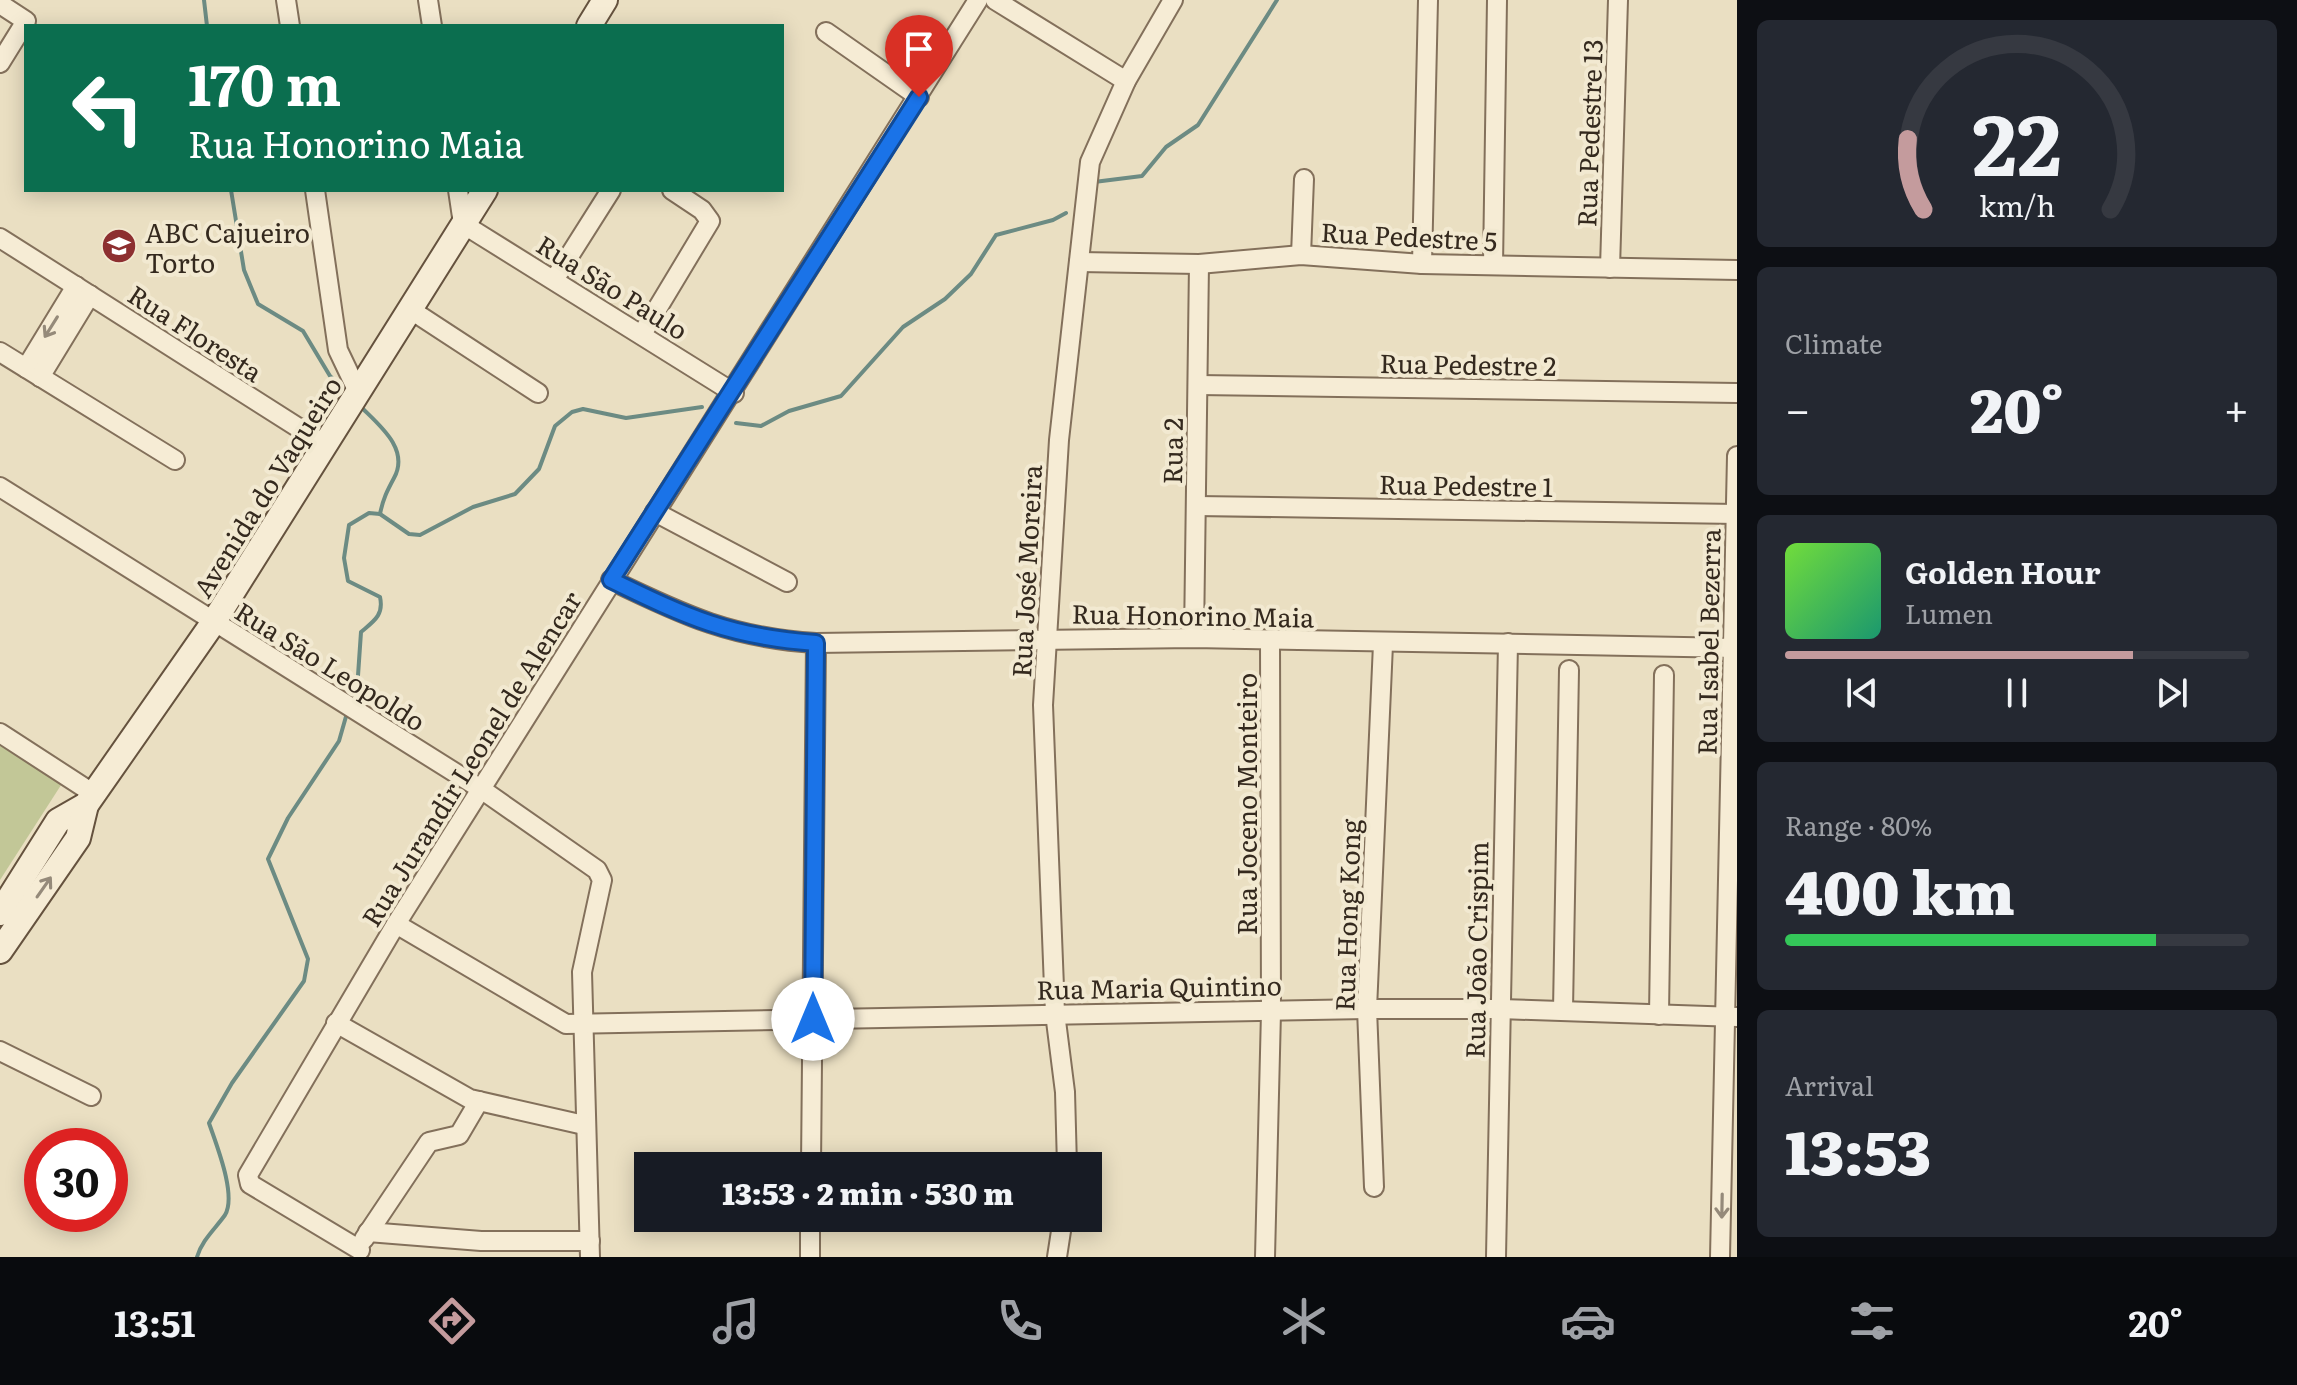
<!DOCTYPE html>
<meta charset="utf-8">
<style>
body{margin:0;font-family:Literata,serif;background:#242831;color:#f1f3f6;height:100vh;display:flex;flex-direction:column;font-size:30px;white-space:nowrap}
*{box-sizing:border-box;margin:0}
p{font-size:26px;color:#9ea1a6}
.icon{flex:none;width:44px;height:44px;fill:none;stroke:currentColor;stroke-width:2;stroke-linecap:round;stroke-linejoin:round}
.map{position:relative;flex:1;overflow:hidden}
.panel{display:flex;flex-direction:column;gap:20px;padding:20px;background:#0d0f14;width:560px}
.panel>*{flex:none}
.banner{position:absolute;left:24px;top:24px;width:760px;height:168px;border-radius:0px;box-shadow:0 4px 20px #0003;background:#0b6e4f;color:#fff;overflow:hidden}
.speed{position:absolute;left:24px;top:1128px;display:flex;gap:16px;font-size:40px;font-weight:700;text-align:center}
.speed>*{display:grid;place-content:center;width:104px;height:104px;border-radius:50%;background:#171b24;box-shadow:0 4px 20px #0003;line-height:1}
.speed .limit{border:12px solid #d22;background:#fff;color:#111}
.pin{position:absolute;display:grid;place-items:center;width:68px;height:68px;color:#fff;margin:-82px -34px;border-radius:50% 50% 50% 0;rotate:-45deg;box-shadow:0 0 8px #0007}
.pin .icon{rotate:45deg}
.me{position:absolute;width:88px;margin:-44px;rotate:0deg;stroke-linejoin:round;filter:drop-shadow(0 0 6px #0008)}
.turn{display:flex;align-items:center;gap:28px;height:168px;padding:0 32px;font-size:36px}
.turn .icon{width:104px;height:104px;stroke-width:2.5}
.turn b{display:block;font-size:56px;line-height:68px}
.big{font-size:60px;font-weight:800;line-height:1.1}
.panel .card{flex:1;display:flex;flex-direction:column;justify-content:center;gap:12px;min-width:0;padding:0 28px;border-radius:12px;background:#242831}
.panel .dial{align-items:center;gap:0}
.dial svg{height:208px;overflow:visible;fill:none;stroke:#363941;stroke-width:7;stroke-linecap:round;text-anchor:middle}
.dial text{fill:#f1f3f6;stroke:none}
.song{display:flex;align-items:center;gap:24px}
.cover{width:96px;height:96px;border-radius:12px;background:linear-gradient(135deg,hsl(100 70% 55%),hsl(160 70% 35%))}
.played{height:8px;border-radius:4px;background:linear-gradient(90deg,#c49b9d 75%,#363941 75%)}
.keys{display:flex;justify-content:space-around;direction:ltr}
.heat{display:flex;justify-content:space-between;align-items:center;font-size:44px;direction:ltr}
.charge{height:12px;border-radius:6px;background:linear-gradient(90deg,#34c759 80%,#363941 0)}
.trip{position:absolute;left:634px;top:1152px;width:468px;height:80px;border-radius:0px;background:#171b24;box-shadow:0 4px 20px #0003;font-weight:800;line-height:80px;text-align:center}
.tabs{display:flex;height:128px;justify-content:space-around;align-items:center;background:#090b0e;color:#9ea1a6}
.tabs .icon{width:56px;height:56px}
.tabs .current{color:#c49b9d}
.tabs b{font-size:36px;color:#f1f3f6}
main{display:flex;flex:1;min-height:0}
.map>svg:first-child{display:block}
.green{fill:#c2c797}
.lines{fill:none;stroke-linecap:round;stroke-linejoin:round}
.stream{stroke:#6c8b83;stroke-width:4}
.street-casing{stroke:#83705b;stroke-width:22}
.secondary-casing{stroke:#65523e;stroke-width:28}
.street{stroke:#f6ecd5;stroke-width:18}
.secondary{stroke:#f6ecd5;stroke-width:24}
.oneway{stroke:#958a7a}
.route-casing{stroke:#114b97;stroke-width:20}
.route{stroke:#1a73e8;stroke-width:14}
.labels{text-anchor:middle;dominant-baseline:central;stroke-width:8;stroke-linejoin:round;paint-order:stroke}
.street-label{font-size:26px;fill:#34291e;stroke:#f2e9d1}
.poi-label{font-size:26px;fill:#34291e;stroke:#f2e9d1;text-anchor:start}
</style>
<main>
<div class="map">
<svg width="1737" height="1257" viewBox="0 0 1737 1257">
<rect width="100%" height="100%" fill="#eadfc2"/>
<polygon class="green" points="0,743 63,782 0,880"/>
<g class="lines">
<g class="stream">
<polyline points="204,0 207,26"/>
<polyline points="1094,182 1142,176 1166,147 1198,125 1277,0"/>
<polyline points="231,190 244,270 258,304 303,331 330,376 346,392"/>
<path d="M361,407C379,425 410,449 394,478C387,491 383,499 380,514"/>
<polyline points="736,423 761,426 789,411 841,396 903,327 945,299 971,274 996,235 1053,220 1066,213"/>
<path d="M352,701L357,690L361,632C374,621 384,615 380,597L348,581L344,558L349,525L369,513L380,514L409,534L420,535L473,507L515,494L539,469L555,426L572,412L583,409L626,418L702,407"/>
<path d="M197,1257C202,1240 215,1229 225,1215C237,1195 216,1144 209,1123L232,1083L304,981L308,959L268,859L288,818L339,741L347,713"/>
</g>
<g class="street-casing">
<g id="street">
<polyline points="286,0 290,26"/>
<polyline points="428,0 432,26"/>
<polyline points="995,0 1126,81"/>
<polyline points="0,4 26,21 0,63"/>
<polyline points="826,32 919,97"/>
<polyline points="315,190 338,350 358,392"/>
<polyline points="458,190 463,224 734,393"/>
<polyline points="0,238 324,444"/>
<polyline points="1301,255 1304,179"/>
<polyline points="1079,262 1199,264 1301,255 1422,264 1737,270"/>
<polyline points="1422,264 1428,0"/>
<polyline points="1493,265 1497,0"/>
<polyline points="1610,268 1618,0"/>
<polyline points="554,280 611,190"/>
<polyline points="411,310 538,393"/>
<polyline points="642,334 710,221 702,210 672,190"/>
<polyline points="0,352 175,460"/>
<polyline points="26,368 76,286"/>
<polyline points="40,377 90,295"/>
<polyline points="1198,385 1737,393"/>
<polyline points="0,487 481,789 597,870 602,880 582,972 590,1257"/>
<polyline points="1196,506 1737,514"/>
<polyline points="655,512 787,582"/>
<path d="M611,580C685,616 733,638 816,643L1194,638L1737,648"/>
<polyline points="1194,638 1199,264"/>
<polyline points="0,733 94,794"/>
<polyline points="396,924 566,1024 1367,1009 1500,1009 1737,1017"/>
<polyline points="1563,1010 1569,670"/>
<polyline points="1659,1015 1664,675"/>
<polyline points="336,1023 470,1099 584,1125"/>
<polyline points="0,1051 91,1096"/>
<polyline points="811,1166 816,643"/>
<polyline points="1067,1166 1065,1092 1055,1013 1043,705 1059,440 1090,162 1126,81 1173,0"/>
<polyline points="1374,1187 1367,1009 1383,644"/>
<polyline points="368,1232 481,1241 590,1241"/>
<polyline points="364,1239 429,1142 459,1135 479,1101"/>
<polyline points="360,1250 250,1184 248,1175 396,924 978,0"/>
<polyline points="810,1257 810,1218"/>
<polyline points="1057,1257 1063,1218"/>
<polyline points="1265,1257 1271,1012 1270,640"/>
<polyline points="1496,1257 1508,643"/>
<polyline points="1720,1257 1737,456"/>
</g>
</g>
<g class="secondary-casing">
<g id="secondary">
<polyline points="589,26 605,0"/>
<polyline points="0,913 58,821 86,805 213,623 485,190"/>
<polyline points="0,951 78,838 86,805"/>
</g>
</g>
<use href="#street" class="street"/>
<use href="#secondary" class="secondary"/>
</g>
<defs><path id="oneway-shaft" d="M-6 0H5M1.5-3L5.5 0L1.5 3" fill="none" stroke-width="1.6" stroke-linecap="round" stroke-linejoin="round" transform="scale(2)"/></defs>
<g class="oneway">
<use href="#oneway-shaft" transform="translate(51 327) rotate(122)"/>
<use href="#oneway-shaft" transform="translate(44 887) rotate(-55)"/>
<use href="#oneway-shaft" transform="translate(1722 1206) rotate(91)"/>
</g>
<g class="lines">
<g class="route-casing">
<path id="route" d="M813,1019L816,643C730,637 687,617 611,580L919,97"/>
</g>
<use href="#route" class="route"/>
</g>
<defs>
<g id="school-disc" transform="scale(1.8)"><circle r="9.5" fill="#8d2f30" stroke="#f2e9d1"/><path d="M0-5L7-2L0 1L-7-2ZM-4 1L0 2.5L4 1V4Q0 6-4 4Z" fill="#fff"/></g>
</defs>
<g fill-rule="evenodd">
<use href="#school-disc" x="119" y="246"/>
</g>
<g class="labels">
<g class="street-label">
<text transform="translate(1588 133) rotate(-88)">Rua Pedestre 13</text>
<text transform="translate(1409 235) rotate(3)">Rua Pedestre 5</text>
<text transform="translate(613 286) rotate(32)">Rua São Paulo</text>
<text transform="translate(196 332) rotate(33)">Rua Floresta</text>
<text transform="translate(1468 363) rotate(1)">Rua Pedestre 2</text>
<text transform="translate(1171 451) rotate(-89)">Rua 2</text>
<text transform="translate(1466 484) rotate(1)">Rua Pedestre 1</text>
<text transform="translate(266 486) rotate(-58)">Avenida do Vaqueiro</text>
<text transform="translate(1025 571) rotate(-87)">Rua José Moreira</text>
<text transform="translate(1193 614) rotate(1)">Rua Honorino Maia</text>
<text transform="translate(1707 642) rotate(-89)">Rua Isabel Bezerra</text>
<text transform="translate(331 665) rotate(32)">Rua São Leopoldo</text>
<text transform="translate(470 758) rotate(-58)">Rua Jurandir Leonel de Alencar</text>
<text transform="translate(1245 804) rotate(-90)">Rua Joceno Monteiro</text>
<text transform="translate(1346 915) rotate(-88)">Rua Hong Kong</text>
<text transform="translate(1475 950) rotate(-89)">Rua João Crispim</text>
<text transform="translate(1159 986) rotate(-1)">Rua Maria Quintino</text>
</g>
<g class="poi-label">
<text x="145" y="231">ABC Cajueiro<tspan x="145" dy="30">Torto</tspan></text>
</g>
</g>
</svg>
<div class="speed"><div class="limit">30</div></div>
<div class="pin" style="left:919px;top:97px;background:#d93025"><svg class="icon" aria-label="arrive" viewBox="0 0 24 24"><path d="M6 21V4h12l-3 4 3 4H6"/></svg></div>
<svg class="me" style="left:813px;top:1019px" viewBox="-20 -20 40 40"><circle r="19" fill="#fff"/><path d="M0-13L10 11 0 6-10 11z" fill="#1a73e8"/></svg>
<div class="trip">13:53 · 2 min · 530 m</div>
<div class="banner">
<div class="turn"><svg class="icon" aria-label="left" viewBox="0 0 24 24"><path d="M17 20v-9H6M10 6l-5 5 5 5"/></svg><div><b>170 m</b>Rua Honorino Maia</div></div>
</div>
</div>
<section class="panel">
<div class="card dial"><svg viewBox="0 0 100 80">
<path d="M14 69A42 42 0 1 1 86 69"/>
<path d="M14 69A42 42 0 0 1 8 42" stroke="#c49b9d"/>
<text x="50" y="56" font-size="32" font-weight="700">22</text>
<text x="50" y="72" font-size="11">km/h</text>
</svg></div>
<div class="card"><p>Climate</p>
<div class="heat"><a>−</a><b class="big">20°</b><a>+</a></div>
</div>
<div class="card">
<div class="song"><i class="cover"></i><div><b>Golden Hour</b><p>Lumen</p></div></div>
<div class="played"></div>
<div class="keys"><svg class="icon" aria-label="previous" viewBox="0 0 24 24"><path d="M18 5L8 12l10 7zM5 5v14"/></svg><svg class="icon" aria-label="pause" viewBox="0 0 24 24"><path d="M8 5v14M16 5v14"/></svg><svg class="icon" aria-label="next" viewBox="0 0 24 24"><path d="M6 5l10 7-10 7zM19 5v14"/></svg></div>
</div>
<div class="card"><p>Range · 80%</p><b class="big">400 km</b><div class="charge"></div></div>
<div class="card"><p>Arrival</p><b class="big">13:53</b></div>
</section>
</main>
<nav class="tabs">
<b>13:51</b>
<svg class="icon current" aria-label="directions" viewBox="0 0 24 24"><path d="M12 3l9 9-9 9-9-9zM9 14v-3h6M13 9l2 2-2 2"/></svg>
<svg class="icon" aria-label="music" viewBox="0 0 24 24"><path d="M9 18V5l10-2v13"/><circle cx="6" cy="18" r="3"/><circle cx="16" cy="16" r="3"/></svg>
<svg class="icon" aria-label="phone" viewBox="0 0 24 24"><path d="M5 4h4l2 5-3 2q2 4 5 5l2-3 5 2v4C11 20 4 13 5 4z"/></svg>
<svg class="icon" aria-label="climate" viewBox="0 0 24 24"><path d="M12 3v18M4 7l16 10M4 17L20 7"/></svg>
<svg class="icon" aria-label="car" viewBox="0 0 24 24"><path d="M5 17H2v-5l4-1 3-4h7l3 4 3 1v5h-3M9 17h6M6 11h13"/><circle cx="7" cy="17" r="2"/><circle cx="17" cy="17" r="2"/></svg>
<svg class="icon" aria-label="filters" viewBox="0 0 24 24"><path d="M4 7h16M4 17h16"/><circle cx="9" cy="7" r="2"/><circle cx="15" cy="17" r="2"/></svg>
<b>20°</b>
</nav>
